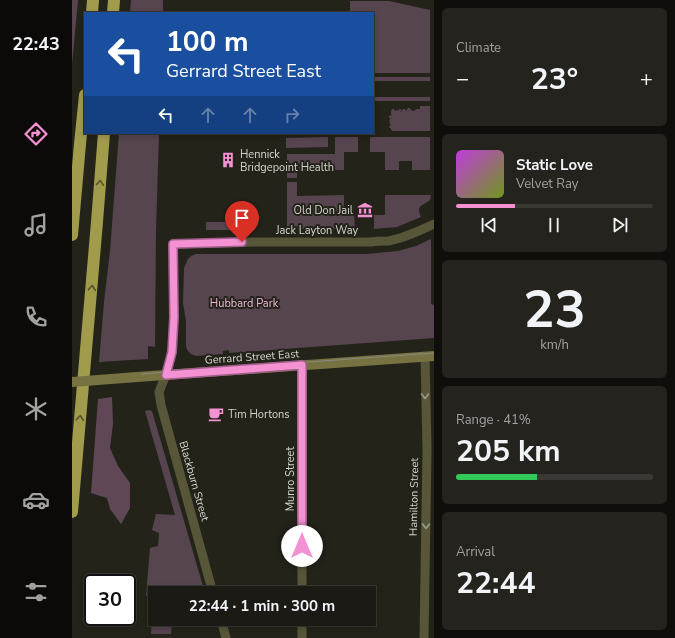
<!DOCTYPE html>
<meta charset="utf-8">
<style>
body{margin:0;font-family:"Nunito Sans",sans-serif;background:#24231d;color:#f1f3f6;height:100vh;display:flex;flex-direction:column;font-size:15px;white-space:nowrap}
*{box-sizing:border-box;margin:0}
p{font-size:13px;color:#a0a1a0}
.icon{flex:none;width:22px;height:22px;fill:none;stroke:currentColor;stroke-width:2;stroke-linecap:round;stroke-linejoin:round}
.map{position:relative;flex:1;overflow:hidden}
.drawer{display:flex;flex-direction:column;gap:8px;padding:8px;background:#0f0e0b;width:241px}
.drawer>*{flex:none}
.banner{position:absolute;left:12px;top:12px;width:290px;height:122px;border-radius:0px;box-shadow:0 2px 6px #0003,0 0 0 1px #393834;background:#1a4fa0;color:#fff;overflow:hidden}
.speed{position:absolute;left:12px;top:574px;display:flex;gap:8px;font-size:20px;font-weight:700;text-align:center}
.speed>*{display:grid;place-content:center;width:52px;height:52px;border-radius:50%;background:#1b1a14;box-shadow:0 2px 6px #0003,0 0 0 1px #393834;line-height:1}
.speed .limit{border:2px solid #111;border-radius:6px;background:#fff;color:#111}
.pin{position:absolute;display:grid;place-items:center;width:34px;height:34px;color:#fff;margin:-41px -17px;border-radius:50% 50% 50% 0;rotate:-45deg;box-shadow:0 0 4px #0007}
.pin .icon{rotate:45deg}
.me{position:absolute;width:44px;margin:-22px;rotate:0deg;stroke-linejoin:round;filter:drop-shadow(0 0 3px #0008)}
.turn{display:flex;align-items:center;gap:14px;height:84px;padding:0 16px;font-size:18px}
.turn .icon{width:52px;height:52px;stroke-width:2.5}
.turn b{display:block;font-size:28px;line-height:34px}
.lanes{display:flex;align-items:center;height:38px;padding:0 16px;background:#0003;justify-content:center;gap:20px;direction:ltr}
.lanes .off{opacity:.35}
.big{font-size:30px;font-weight:700;line-height:1.1}
.drawer .card{flex:1;display:flex;flex-direction:column;justify-content:center;gap:6px;min-width:0;padding:0 14px;border-radius:6px;background:#24231d}
.drawer .dial{align-items:center;gap:0}
.dial b{font-size:52px;line-height:1}
.song{display:flex;align-items:center;gap:12px}
.cover{width:48px;height:48px;border-radius:6px;background:linear-gradient(135deg,hsl(290 70% 55%),hsl(80 70% 35%))}
.played{height:4px;border-radius:2px;background:linear-gradient(90deg,#f491d3 30%,#393834 30%)}
.keys{display:flex;justify-content:space-around;direction:ltr}
.heat{display:flex;justify-content:space-between;align-items:center;font-size:22px;direction:ltr}
.charge{height:6px;border-radius:3px;background:linear-gradient(90deg,#34c759 41%,#393834 0)}
.trip{position:absolute;left:76px;top:586px;width:228px;height:40px;border-radius:0px;background:#1b1a14;box-shadow:0 2px 6px #0003,0 0 0 1px #393834;font-weight:700;line-height:40px;text-align:center}
main{display:flex;flex:1;min-height:0}
.tabs{display:flex;flex-direction:column;width:72px;justify-content:space-around;align-items:center;background:#0b0a08;color:#a0a1a0}
.tabs .icon{width:28px;height:28px}
.tabs .selected{color:#f491d3}
.tabs b{font-size:18px;color:#f1f3f6}
.map>svg:first-child{display:block}
.green{fill:#56444f}
.forest{fill:#604756}
.lines{fill:none;stroke-linecap:round;stroke-linejoin:round}
.minor{stroke:#585638;stroke-width:9}
.secondary{stroke:#767241;stroke-width:10}
.motorway{stroke:#a19b4c;stroke-width:12}
.tram{stroke:#8b8a83;stroke-width:1}
.secondary-bridge{stroke:#767241;stroke-width:10}
.oneway{stroke:#56532e}
.oneway2{stroke:#9d9b8a}
.route-casing{stroke:#9f5e89;stroke-width:10}
.route{stroke:#f491d3;stroke-width:7}
.labels{text-anchor:middle;dominant-baseline:central;stroke-width:4;stroke-linejoin:round;paint-order:stroke}
.poi-label{font-size:11px;fill:#d5d4ce;stroke:#24231a;text-anchor:start}
.street-label{font-size:11px;fill:#d5d4ce;stroke:#24231a}
.park-label{font-size:11px;fill:#ebb8d8;stroke:#24231a}
</style>
<main>
<nav class="tabs">
<b>22:43</b>
<svg class="icon selected" aria-label="directions" viewBox="0 0 24 24"><path d="M12 3l9 9-9 9-9-9zM9 14v-3h6M13 9l2 2-2 2"/></svg>
<svg class="icon" aria-label="music" viewBox="0 0 24 24"><path d="M9 18V5l10-2v13"/><circle cx="6" cy="18" r="3"/><circle cx="16" cy="16" r="3"/></svg>
<svg class="icon" aria-label="phone" viewBox="0 0 24 24"><path d="M5 4h4l2 5-3 2q2 4 5 5l2-3 5 2v4C11 20 4 13 5 4z"/></svg>
<svg class="icon" aria-label="climate" viewBox="0 0 24 24"><path d="M12 3v18M4 7l16 10M4 17L20 7"/></svg>
<svg class="icon" aria-label="car" viewBox="0 0 24 24"><path d="M5 17H2v-5l4-1 3-4h7l3 4 3 1v5h-3M9 17h6M6 11h13"/><circle cx="7" cy="17" r="2"/><circle cx="17" cy="17" r="2"/></svg>
<svg class="icon" aria-label="filters" viewBox="0 0 24 24"><path d="M4 7h16M4 17h16"/><circle cx="9" cy="7" r="2"/><circle cx="15" cy="17" r="2"/></svg>
</nav>
<div class="map">
<svg width="362" height="638" viewBox="0 0 362 638">
<rect width="100%" height="100%" fill="#24231a"/>
<g class="green">
<polygon points="0,0 6,0 0,65"/>
<polygon points="59,0 91,0 91,13 58,13"/>
<polygon points="278,1 317,1 358,10 358,73 301,73 301,13 278,13"/>
<rect x="301" y="77" width="57" height="4"/>
<rect x="301" y="97" width="57" height="4"/>
<polygon points="348,106 358,106 358,131 320,131 320,130 319,130 319,128 317,128 318,125 319,125 317,122 319,122 317,121 318,119 319,118 317,118 317,116 320,115 319,114 319,112 320,109 322,109 322,110 323,111 326,110 327,111 327,109 329,109 330,113 330,110 331,109 333,109 334,111 336,108 338,108 339,110 342,111 344,109 348,109"/>
<polygon points="47,133 87,133 84,230 83,347 76,346 76,359 27,362 32,302 38,251"/>
<polygon points="256,137 256,147 214,148 214,138"/>
<polygon points="263,137 286,137 286,152 272,152 272,170 257,170 257,164 245,164 245,171 225,171 225,178 215,178 215,154 263,154"/>
<polygon points="298,137 358,137 358,170 340,170 340,161 327,161 327,170 313,170 313,152 298,152"/>
<polygon points="215,182 225,182 225,196 272,195 272,215 282,215 283,229 215,229"/>
<path d="M313,195H359L358,200C350,207 344,204 349,217L325,227L302,229V215H313Z"/>
<rect x="134" y="222" width="38" height="8"/>
<polygon points="359,239 359,304 362,305 362,338 157,353 157,350 151,351 151,354 124,356 119,354 116,351 114,347 114,321 111,303 112,268 116,259 119,256 124,254 294,254 326,251 344,246"/>
<polygon points="77,410 80,411 133,593 126,593 126,592 121,593 83,593 83,619 100,619 99,634 79,634 81,598 74,596 78,548 86,546 87,533 80,530 84,514 103,515 73,411"/>
</g>
<polygon class="forest" points="40,397 41,424 38,448 46,466 58,483 58,508 49,524 38,509 35,498 19,493 26,399"/>
<g class="lines">
<g class="minor">
<polyline points="230,365 230,593"/>
<path d="M141,593L89,405L87,392L95,372L100,352L102,317L101,244L183,242H299C305,241 310,241 316,241C332,238 347,231 362,224"/>
<polyline points="149,619 154,638"/>
<polyline points="230,638 230,619"/>
<polyline points="352,638 355,449 353,357"/>
</g>
<polyline class="secondary" points="65,377 362,356"/>
<g class="motorway">
<polyline points="20,13 21,0"/>
<polyline points="41,13 42,0"/>
<polyline points="0,235 8,144 13,95"/>
<polyline points="0,512 25,222 32,133"/>
</g>
<polyline class="tram" points="0,379 362,353"/>
<polyline class="secondary-bridge" points="0,382 65,377"/>
</g>
<defs><path id="oneway-chevron" d="M-2-3.5L2.5 0L-2 3.5" fill="none" stroke-width="1.6" stroke-linecap="round" stroke-linejoin="round"/></defs>
<g class="oneway">
<use href="#oneway-chevron" transform="translate(28 183) rotate(-86)"/>
<use href="#oneway-chevron" transform="translate(20 288) rotate(-85)"/>
<use href="#oneway-chevron" transform="translate(8 418) rotate(-85)"/>
</g>
<g class="oneway2">
<use href="#oneway-chevron" transform="translate(353 396) rotate(89)"/>
<use href="#oneway-chevron" transform="translate(354 526) rotate(91)"/>
</g>
<g class="lines">
<g class="route-casing">
<polyline id="route" points="170,242 101,244 102,317 100,352 94,375 230,365 230,546"/>
</g>
<use href="#route" class="route"/>
</g>
<defs>
<g id="building-bare" transform="scale(1.2)"><path d="M-4-6H4V6H1V3H-1V6H-4ZM-2.5-4.3h1.7v1.8h-1.7ZM.8-4.3h1.7v1.8H.8ZM-2.5-1h1.7V.8h-1.7ZM.8-1h1.7V.8H.8Z" fill="#f491d3" stroke="#24231a" stroke-width="2.5" paint-order="stroke"/></g>
<g id="museum-bare" transform="scale(1.2)"><path d="M0-6L6-3V-2H-6V-3ZM-5-1h2V3h-2ZM-1-1h2V3h-2ZM3-1h2V3H3ZM-6 4H6V6H-6Z" fill="#f491d3" stroke="#24231a" stroke-width="2.5" paint-order="stroke"/></g>
<g id="cafe-bare" transform="scale(1.2)"><path d="M-5.5-4.5H6V0H3Q3 3.5 0 3.5H-2.5Q-5.5 3.5-5.5 0ZM3-3.2v2h1.7v-2ZM-6 4.5H4V6H-6Z" fill="#f491d3" stroke="#24231a" stroke-width="2.5" paint-order="stroke"/></g>
</defs>
<g fill-rule="evenodd">
<use href="#building-bare" x="156" y="160"/>
<use href="#museum-bare" x="293" y="210"/>
<use href="#cafe-bare" x="144" y="414"/>
</g>
<g class="labels">
<g class="poi-label">
<text x="168" y="154">Hennick<tspan x="168" dy="13">Bridgepoint Health</tspan></text>
<text x="281" y="210" text-anchor="end">Old Don Jail</text>
<text x="156" y="414">Tim Hortons</text>
</g>
<g class="street-label">
<text x="245" y="230">Jack Layton Way</text>
<text transform="translate(180 357) rotate(-4)">Gerrard Street East</text>
<text transform="translate(218 479) rotate(-90)">Munro Street</text>
<text transform="translate(122 481) rotate(74)">Blackburn Street</text>
<text transform="translate(342 497) rotate(-89)">Hamilton Street</text>
</g>
<g class="park-label">
<text x="172" y="303">Hubbard Park</text>
</g>
</g>
</svg>
<div class="speed"><div class="limit">30</div></div>
<div class="pin" style="left:170px;top:242px;background:#d93025"><svg class="icon" aria-label="arrive" viewBox="0 0 24 24"><path d="M6 21V4h12l-3 4 3 4H6"/></svg></div>
<svg class="me" style="left:230px;top:546px" viewBox="-20 -20 40 40"><circle r="19" fill="#fff"/><path d="M0-13L10 11 0 6-10 11z" fill="#f491d3"/></svg>
<div class="trip">22:44 · 1 min · 300 m</div>
<div class="banner">
<div class="turn"><svg class="icon" aria-label="left" viewBox="0 0 24 24"><path d="M17 20v-9H6M10 6l-5 5 5 5"/></svg><div><b>100 m</b>Gerrard Street East</div></div>
<div class="lanes"><svg class="icon" aria-label="left" viewBox="0 0 24 24"><path d="M17 20v-9H6M10 6l-5 5 5 5"/></svg><svg class="icon off" aria-label="ahead" viewBox="0 0 24 24"><path d="M12 20V5M6 11l6-6 6 6"/></svg><svg class="icon off" aria-label="ahead" viewBox="0 0 24 24"><path d="M12 20V5M6 11l6-6 6 6"/></svg><svg class="icon off" aria-label="right" viewBox="0 0 24 24"><path d="M7 20v-9h11M14 6l5 5-5 5"/></svg></div>
</div>
</div>
<section class="drawer">
<div class="card"><p>Climate</p>
<div class="heat"><a>−</a><b class="big">23°</b><a>+</a></div>
</div>
<div class="card">
<div class="song"><i class="cover"></i><div><b>Static Love</b><p>Velvet Ray</p></div></div>
<div class="played"></div>
<div class="keys"><svg class="icon" aria-label="previous" viewBox="0 0 24 24"><path d="M18 5L8 12l10 7zM5 5v14"/></svg><svg class="icon" aria-label="pause" viewBox="0 0 24 24"><path d="M8 5v14M16 5v14"/></svg><svg class="icon" aria-label="next" viewBox="0 0 24 24"><path d="M6 5l10 7-10 7zM19 5v14"/></svg></div>
</div>
<div class="card dial"><b>23</b><p>km/h</p></div>
<div class="card"><p>Range · 41%</p><b class="big">205 km</b><div class="charge"></div></div>
<div class="card"><p>Arrival</p><b class="big">22:44</b></div>
</section>
</main>
